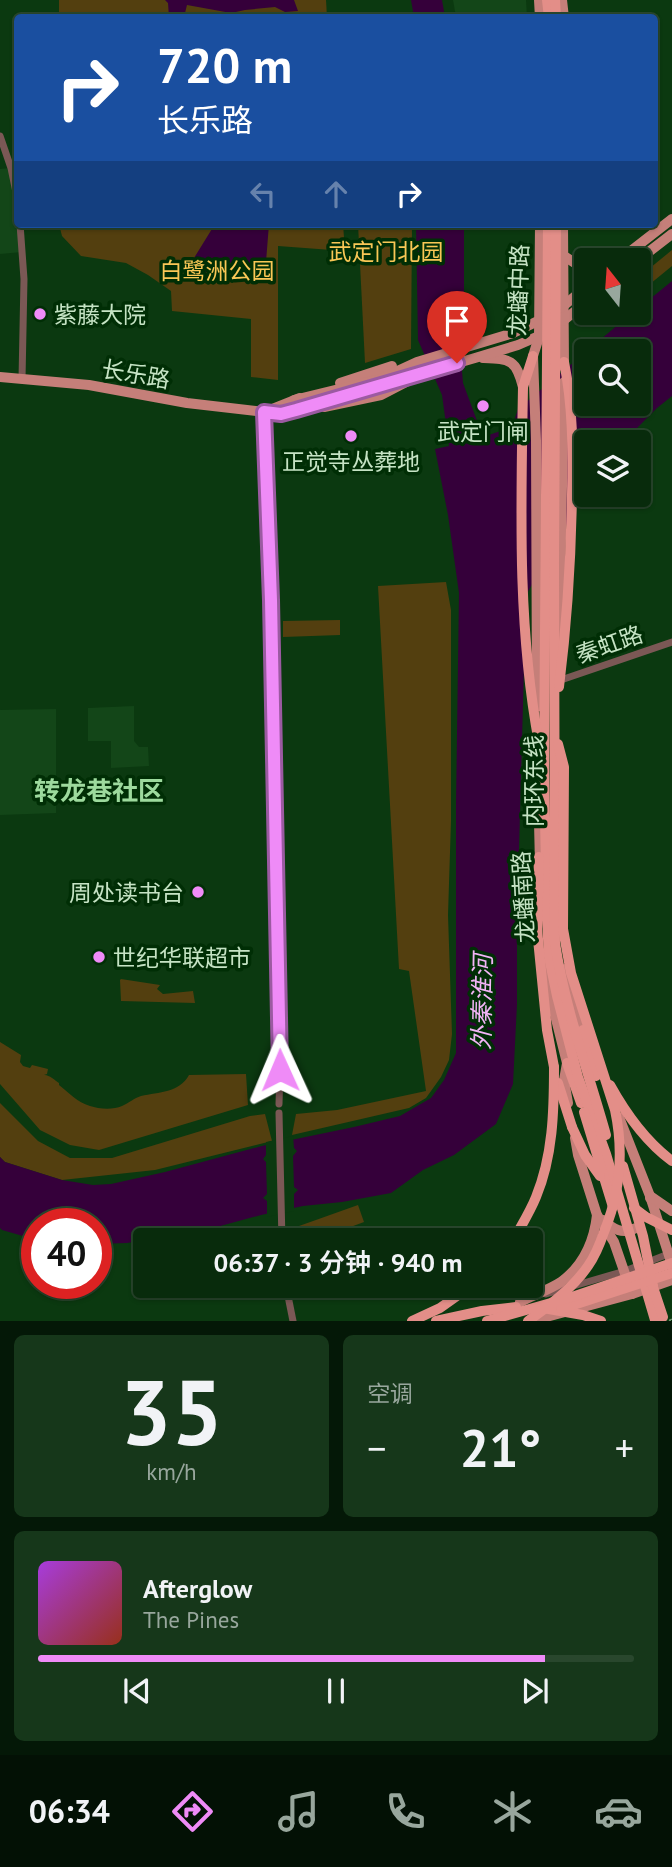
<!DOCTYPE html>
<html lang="zh">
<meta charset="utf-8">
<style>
body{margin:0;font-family:"PT Sans","Noto Sans SC",sans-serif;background:#16371a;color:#f1f3f6;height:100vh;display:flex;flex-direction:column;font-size:26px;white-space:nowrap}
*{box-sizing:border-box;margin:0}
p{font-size:23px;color:#98a79d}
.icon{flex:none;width:38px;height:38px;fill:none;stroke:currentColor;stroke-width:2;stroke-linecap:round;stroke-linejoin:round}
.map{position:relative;height:1321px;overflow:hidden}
.panel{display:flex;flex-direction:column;gap:14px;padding:14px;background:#041807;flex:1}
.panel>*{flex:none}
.banner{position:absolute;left:14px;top:14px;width:644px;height:214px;border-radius:7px;box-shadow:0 2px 5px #0004,0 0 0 2px #29472d;background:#1a4fa0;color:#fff;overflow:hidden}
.needle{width:46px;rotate:343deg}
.tools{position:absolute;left:574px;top:248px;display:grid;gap:14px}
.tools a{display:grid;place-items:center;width:77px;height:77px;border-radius:7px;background:#082b0c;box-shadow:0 2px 5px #0004,0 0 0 2px #29472d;font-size:35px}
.speed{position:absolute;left:21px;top:1208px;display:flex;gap:14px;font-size:35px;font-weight:700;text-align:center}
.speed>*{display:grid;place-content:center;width:91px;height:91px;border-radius:50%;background:#082b0c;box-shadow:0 2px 5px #0004,0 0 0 2px #29472d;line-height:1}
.speed .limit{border:10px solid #d22;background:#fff;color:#111}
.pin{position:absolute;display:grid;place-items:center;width:60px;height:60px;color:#fff;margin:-72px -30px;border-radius:50% 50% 50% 0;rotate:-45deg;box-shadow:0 0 7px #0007}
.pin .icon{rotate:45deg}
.me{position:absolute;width:77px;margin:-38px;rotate:359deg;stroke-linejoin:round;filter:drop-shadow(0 0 5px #0008)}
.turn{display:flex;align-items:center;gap:24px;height:147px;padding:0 28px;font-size:32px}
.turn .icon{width:91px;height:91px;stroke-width:2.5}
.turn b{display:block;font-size:49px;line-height:60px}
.lanes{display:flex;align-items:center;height:66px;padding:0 28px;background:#0003;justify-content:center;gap:35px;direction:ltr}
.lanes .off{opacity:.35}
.big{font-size:52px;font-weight:600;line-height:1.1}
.panel .widget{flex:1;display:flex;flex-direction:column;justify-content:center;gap:10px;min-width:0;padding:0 24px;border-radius:10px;background:#16371a}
.panel .dial{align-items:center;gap:0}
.dial b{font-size:91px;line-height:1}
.song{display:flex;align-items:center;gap:21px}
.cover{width:84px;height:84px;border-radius:10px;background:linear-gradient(135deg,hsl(280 70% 55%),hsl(10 70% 35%))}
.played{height:7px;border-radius:4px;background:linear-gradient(90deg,#ef8bf7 85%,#29472d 85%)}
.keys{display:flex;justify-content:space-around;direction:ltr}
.heat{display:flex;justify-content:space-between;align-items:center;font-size:38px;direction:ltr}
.panel .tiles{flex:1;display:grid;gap:14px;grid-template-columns:1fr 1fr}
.widget:last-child{grid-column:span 2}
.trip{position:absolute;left:133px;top:1228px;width:410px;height:70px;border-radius:7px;background:#082b0c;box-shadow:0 2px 5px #0004,0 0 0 2px #29472d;font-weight:600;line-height:70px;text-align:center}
.tabs{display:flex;height:112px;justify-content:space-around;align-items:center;background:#031105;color:#98a79d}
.tabs .icon{width:49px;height:49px}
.tabs .selected{color:#ef8bf7}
.tabs b{font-size:32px;color:#f1f3f6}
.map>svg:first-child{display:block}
.built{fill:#134618}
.green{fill:#533f0f}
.water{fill:#35003a;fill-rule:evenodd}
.pier{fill:#0b3910}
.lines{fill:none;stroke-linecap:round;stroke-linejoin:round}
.minor{stroke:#7b5855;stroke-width:7}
.major{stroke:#c57f79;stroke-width:10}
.highway{stroke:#e38e88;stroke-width:10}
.rail-casing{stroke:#688e6a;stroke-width:4.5}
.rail{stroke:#002e05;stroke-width:2;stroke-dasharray:5;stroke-linecap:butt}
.highway-bridge{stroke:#e38e88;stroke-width:10}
.route-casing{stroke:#9b5aa1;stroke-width:18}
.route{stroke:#ef8bf7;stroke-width:12}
.poi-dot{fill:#ef8bf7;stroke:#002e05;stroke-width:2.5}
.labels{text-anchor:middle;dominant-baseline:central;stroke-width:7;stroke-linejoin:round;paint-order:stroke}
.park-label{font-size:23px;fill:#f9c756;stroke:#002e05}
.street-label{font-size:23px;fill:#c5e3c4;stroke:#002e05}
.poi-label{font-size:23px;fill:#c5e3c4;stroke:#002e05;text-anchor:start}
.water-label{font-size:24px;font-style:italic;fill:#f2b4f6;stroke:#002e05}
.quarter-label{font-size:26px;font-weight:bold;fill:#9dda9d;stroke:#002e05}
</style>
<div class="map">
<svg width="672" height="1321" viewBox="0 0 672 1321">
<rect width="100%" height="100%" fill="#0b3910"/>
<g class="built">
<polygon points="453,0 526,0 527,17 456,17"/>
<polygon points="11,168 18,202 18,224 22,252 0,254 0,169"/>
<polygon points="134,706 134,741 139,747 148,747 149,766 111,768 111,741 88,741 88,708"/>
<polygon points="56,709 56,813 0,815 0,710"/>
</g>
<g class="green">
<polygon points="59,0 326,0 327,17 59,17"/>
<polygon points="59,224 343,224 345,251 278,246 278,380 251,377 251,319 172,311 171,291 148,275 126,263 81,256 62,236"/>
<polygon points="358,224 412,224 411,349 365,363"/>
<polygon points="672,250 672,266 639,293 639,277"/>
<polygon points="446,582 451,610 451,821 448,915 452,1034 449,1060 441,1077 426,1098 409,1108 292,1135 296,1114 337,1110 426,1091 409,971 399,969 378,586"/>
<polygon points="340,620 340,635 283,637 283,621"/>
<polygon points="121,979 160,985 157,989 163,994 193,991 195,1003 121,1001 120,980"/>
<path d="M0,1042L21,1055L20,1062L23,1066L30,1068L32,1065L48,1069L47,1074L44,1075C48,1074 55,1080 59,1083V1085C69,1093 77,1102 90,1106C99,1109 113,1110 122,1106C129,1103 134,1098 141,1096C159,1092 179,1093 189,1075L246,1074L248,1105L99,1150L70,1145L40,1130L0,1084Z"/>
<polygon points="0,1103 38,1141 70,1158 112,1158 250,1116 265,1114 272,1141 155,1170 62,1180 5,1162 0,1157"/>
<polygon points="358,1205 364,1222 313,1241 303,1241 299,1226"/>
</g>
<g class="water">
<polygon points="165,0 294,0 298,11 285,12 275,7 245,10 231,13 187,5 184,17 169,17 168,3"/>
<polygon points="411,0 442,0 445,17 414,17"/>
<polygon points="215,224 269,224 266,262 258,266 220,262 211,270 191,279 186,271"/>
<path d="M416,224H464V300L459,335L463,383L483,437L512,427L518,409L632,313H639V308L672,281V396L657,408L622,443H586V491L526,595L517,922V1004L513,1084L496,1124L454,1155L423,1170L391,1193L342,1202L303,1206L261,1215L213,1228L127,1243L96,1244V1223H37V1240L2,1230L0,1228V1157L5,1162L62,1180L93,1185L111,1184L165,1172L262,1146L354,1127L400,1116L431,1098L444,1080L456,1053V804L459,593L448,515L435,449L449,446L442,395L418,340ZM586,352H639V404H586Z"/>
</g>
<polygon class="pier" points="293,1136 294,1148 297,1151 293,1156 294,1187 298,1190 294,1194 294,1211 267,1217 267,1201 263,1198 267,1194 266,1162 263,1159 266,1155 266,1142"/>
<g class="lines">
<g class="minor">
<polyline points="0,136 11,168 18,202"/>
<polyline points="20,224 24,279 22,379"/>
<polyline points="264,412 271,600 280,1070 279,1104"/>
<polyline points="558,681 672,642"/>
<polyline points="279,1113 282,1241"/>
<polyline points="286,1286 293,1321"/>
<polyline points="546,1294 625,1271 671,1253"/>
</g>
<g class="major">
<polyline points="539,0 540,18"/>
<polyline points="562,0 564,18"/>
<polyline points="563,224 564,367"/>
<polyline points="564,256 578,265 586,267"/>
<polyline points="618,261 672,219"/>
<polyline points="637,261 672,234"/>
<polyline points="561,308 586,287"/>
<polyline points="563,321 586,302"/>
<path d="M483,358C510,359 516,359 523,387"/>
<polyline points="0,377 89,385 187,403 281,414 475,358 518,345 541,335"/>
<polyline points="340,383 392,366"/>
<polyline points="294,400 380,379 417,362 513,333 542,319"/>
<polyline points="324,407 381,395 406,382"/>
<polyline points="265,412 300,398"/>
<polyline points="559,643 564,382"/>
<polyline points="537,707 536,441 533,356 539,337 540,224"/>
<polyline points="537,736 540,865"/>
<polyline points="546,967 551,999 567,1063 564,1080 568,1103"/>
<polyline points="566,969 570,987 585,1035"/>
<polyline points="619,1117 650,1196 672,1265"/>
<polyline points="575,1138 578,1155 597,1215 614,1242 632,1294"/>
<polyline points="650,1198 650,1196 672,1211"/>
<path d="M603,1220C613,1229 622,1235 636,1228"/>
<path d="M520,1302C533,1295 549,1290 561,1282C584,1265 594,1242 597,1215"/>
<polyline points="531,1321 632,1294 672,1280"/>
</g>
<g class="highway">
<polyline points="547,0 549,18"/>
<polyline points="555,0 556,18"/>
<polyline points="523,387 533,356"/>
<polyline points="583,1030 596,1076"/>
<polyline points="567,1063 581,1103"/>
<polyline points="558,1083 572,1127"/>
<path d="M610,1085C626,1114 645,1141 672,1161"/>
<path d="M513,1241C521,1226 530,1212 536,1197C553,1156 554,1111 554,1067"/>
<polyline points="412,1321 440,1308 471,1286"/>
</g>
<g class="rail-casing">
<polyline id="rail" points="671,1321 672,1321"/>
</g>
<use href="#rail" class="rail"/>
<g class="highway-bridge">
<polyline points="548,224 544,767 547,920 549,957 557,996 578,1077 606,1154 655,1320"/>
<path d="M556,224L554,564L555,943C565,1009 588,1071 606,1135"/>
<path d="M523,387C521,506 517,626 539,743"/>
<path d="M559,687C567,623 571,559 572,495C573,450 573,406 564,362"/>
<polyline points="539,857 537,929 547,1030 554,1067"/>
<polyline points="584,1112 613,1207"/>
<polyline points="572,1127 585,1155 600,1176"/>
<polyline points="623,1166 643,1236 653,1286"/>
<polyline points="634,1208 646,1217 672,1230"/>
<polyline points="651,1281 663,1317"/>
<polyline points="543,1308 583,1315 601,1321"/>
<polyline points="561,1309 672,1273"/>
<polyline points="436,1321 482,1311 516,1307"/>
<polyline points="487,1321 572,1297 672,1263"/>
<path d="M528,1321C550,1305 572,1289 588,1266C595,1256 600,1244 604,1232C620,1193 624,1152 615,1110L571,973L563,929L564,767L558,744"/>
</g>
</g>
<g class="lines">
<g class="route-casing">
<polyline id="route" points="280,1070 271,600 264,412 281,414 296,410 457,363"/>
</g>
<use href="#route" class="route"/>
</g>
<g class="poi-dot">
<circle cx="40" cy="314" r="7"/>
<circle cx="483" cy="406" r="7"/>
<circle cx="351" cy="436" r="7"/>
<circle cx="198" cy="892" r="7"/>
<circle cx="99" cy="957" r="7"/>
</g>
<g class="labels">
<g class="park-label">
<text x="386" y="251">武定门北园</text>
<text x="217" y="270">白鹭洲公园</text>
</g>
<g class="street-label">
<text transform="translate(518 290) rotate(-88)">龙蟠中路</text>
<text transform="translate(136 374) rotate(10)">长乐路</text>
<text transform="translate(609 644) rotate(-19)">秦虹路</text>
<text transform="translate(533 781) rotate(-90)">内环东线</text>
<text transform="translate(523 897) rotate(-93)">龙蟠南路</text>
</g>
<g class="poi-label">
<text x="54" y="314">紫藤大院</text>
<text x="483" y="431" text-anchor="middle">武定门闸</text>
<text x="351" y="461" text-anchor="middle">正觉寺丛葬地</text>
<text x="184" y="892" text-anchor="end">周处读书台</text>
<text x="113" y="957">世纪华联超市</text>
</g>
<g class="water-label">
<text transform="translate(482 1002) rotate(-89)">外秦淮河</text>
</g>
<g class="quarter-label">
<text x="99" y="790">转龙巷社区</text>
</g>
</g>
</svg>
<div class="tools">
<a><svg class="needle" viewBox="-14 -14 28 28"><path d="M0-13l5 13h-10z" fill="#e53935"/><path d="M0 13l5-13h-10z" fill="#98a79d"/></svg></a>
<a><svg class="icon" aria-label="search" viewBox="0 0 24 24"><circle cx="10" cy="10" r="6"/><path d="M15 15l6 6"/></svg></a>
<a><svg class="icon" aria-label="layers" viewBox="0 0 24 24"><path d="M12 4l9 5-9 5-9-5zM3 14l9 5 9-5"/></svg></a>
</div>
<div class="speed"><div class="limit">40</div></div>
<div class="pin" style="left:457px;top:363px;background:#d93025"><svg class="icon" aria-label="arrive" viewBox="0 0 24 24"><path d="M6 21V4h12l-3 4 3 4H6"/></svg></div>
<svg class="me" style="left:280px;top:1070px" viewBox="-20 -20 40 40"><path d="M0-17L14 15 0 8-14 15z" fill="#ef8bf7" stroke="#fff" stroke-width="4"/></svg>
<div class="trip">06:37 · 3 分钟 · 940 m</div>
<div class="banner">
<div class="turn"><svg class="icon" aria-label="right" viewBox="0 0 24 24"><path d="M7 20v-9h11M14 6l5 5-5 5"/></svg><div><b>720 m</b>长乐路</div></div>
<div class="lanes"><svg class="icon off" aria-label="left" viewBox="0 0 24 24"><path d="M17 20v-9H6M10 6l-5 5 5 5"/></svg><svg class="icon off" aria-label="ahead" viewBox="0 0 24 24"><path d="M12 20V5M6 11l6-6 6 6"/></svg><svg class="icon" aria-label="right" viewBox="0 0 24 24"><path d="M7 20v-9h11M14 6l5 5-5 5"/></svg></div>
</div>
</div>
<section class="panel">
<div class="tiles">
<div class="widget dial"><b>35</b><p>km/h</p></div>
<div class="widget"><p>空调</p>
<div class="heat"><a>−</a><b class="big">21°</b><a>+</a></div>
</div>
<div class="widget">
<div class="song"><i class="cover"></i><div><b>Afterglow</b><p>The Pines</p></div></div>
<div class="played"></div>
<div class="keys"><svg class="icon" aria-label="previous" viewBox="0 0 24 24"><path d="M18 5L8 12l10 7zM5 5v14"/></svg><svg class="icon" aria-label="pause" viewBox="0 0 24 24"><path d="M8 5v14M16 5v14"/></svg><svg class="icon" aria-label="next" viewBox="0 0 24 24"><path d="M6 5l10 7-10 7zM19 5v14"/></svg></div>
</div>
</div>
</section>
<nav class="tabs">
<b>06:34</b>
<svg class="icon selected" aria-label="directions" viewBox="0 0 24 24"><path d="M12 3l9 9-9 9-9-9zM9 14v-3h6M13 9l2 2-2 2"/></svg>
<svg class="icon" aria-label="music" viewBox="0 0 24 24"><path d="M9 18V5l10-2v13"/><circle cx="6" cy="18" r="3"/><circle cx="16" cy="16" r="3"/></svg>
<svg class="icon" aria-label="phone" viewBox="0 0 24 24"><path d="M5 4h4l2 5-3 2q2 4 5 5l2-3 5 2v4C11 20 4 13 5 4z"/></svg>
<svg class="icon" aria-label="climate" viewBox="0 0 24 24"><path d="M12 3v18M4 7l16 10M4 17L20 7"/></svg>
<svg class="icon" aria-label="car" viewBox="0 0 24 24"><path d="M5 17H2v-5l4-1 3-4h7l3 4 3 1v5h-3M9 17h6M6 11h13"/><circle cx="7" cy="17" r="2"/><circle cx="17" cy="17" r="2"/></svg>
</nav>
